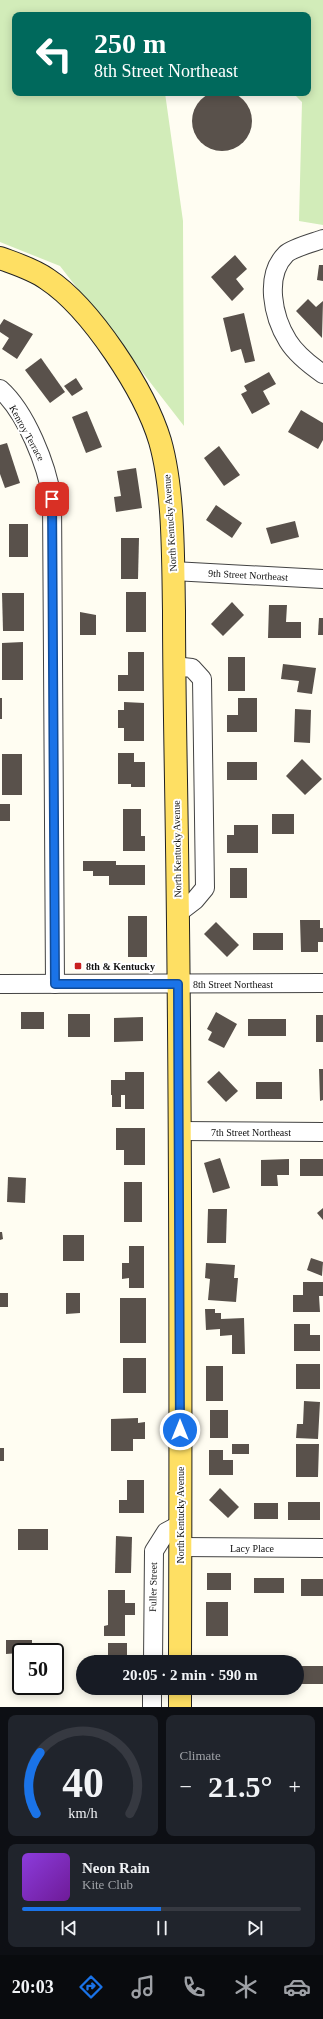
<!DOCTYPE html>
<meta charset="utf-8">
<style>
body{margin:0;font-family:"Times New Roman",serif;background:#20242c;color:#f1f3f6;height:100vh;display:flex;flex-direction:column;font-size:15px;white-space:nowrap}
*{box-sizing:border-box;margin:0}
p{font-size:13px;color:#9ea1a6}
.icon{flex:none;width:22px;height:22px;fill:none;stroke:currentColor;stroke-width:2;stroke-linecap:round;stroke-linejoin:round}
.map{position:relative;height:1707px;overflow:hidden}
.side{display:flex;flex-direction:column;gap:8px;padding:8px;background:#0d0f14;flex:1}
.side>*{flex:none}
.hud{position:absolute;left:12px;top:12px;width:299px;height:84px;border-radius:8px;box-shadow:0 2px 10px #0003;background:#00695c;color:#fff;overflow:hidden}
.speed{position:absolute;left:12px;top:1643px;display:flex;gap:8px;font-size:20px;font-weight:700;text-align:center}
.speed>*{display:grid;place-content:center;width:52px;height:52px;border-radius:50%;background:#171b24;box-shadow:0 2px 10px #0003;line-height:1}
.speed .limit{border:2px solid #111;border-radius:6px;background:#fff;color:#111}
.pin{position:absolute;display:grid;place-items:center;width:34px;height:34px;color:#fff;margin:-17px;border-radius:8px;box-shadow:0 2px 6px #0006}
.me{position:absolute;width:44px;margin:-22px;rotate:0deg;stroke-linejoin:round;filter:drop-shadow(0 0 3px #0008)}
.turn{display:flex;align-items:center;gap:14px;height:84px;padding:0 16px;font-size:18px}
.turn .icon{width:52px;height:52px;stroke-width:2.5}
.turn b{display:block;font-size:28px;line-height:34px}
.big{font-size:30px;font-weight:700;line-height:1.1}
.side .tile{flex:1;display:flex;flex-direction:column;justify-content:center;gap:6px;min-width:0;padding:0 14px;border-radius:8px;background:#20242c}
.side .dial{align-items:center;gap:0}
.dial svg{height:104px;overflow:visible;fill:none;stroke:#363941;stroke-width:7;stroke-linecap:round;text-anchor:middle}
.dial text{fill:#f1f3f6;stroke:none}
.song{display:flex;align-items:center;gap:12px}
.cover{width:48px;height:48px;border-radius:6px;background:linear-gradient(135deg,hsl(270 70% 55%),hsl(280 70% 35%))}
.played{height:4px;border-radius:2px;background:linear-gradient(90deg,#1a73e8 50%,#363941 50%)}
.keys{display:flex;justify-content:space-around;direction:ltr}
.heat{display:flex;justify-content:space-between;align-items:center;font-size:22px;direction:ltr}
.side .tiles{flex:1;display:grid;gap:8px;grid-template-columns:1fr 1fr}
.tile:last-child{grid-column:span 2}
.trip{position:absolute;left:76px;top:1655px;width:228px;height:40px;border-radius:20px;background:#171b24;box-shadow:0 2px 10px #0003;font-weight:700;line-height:40px;text-align:center}
.tab-bar{display:flex;height:64px;justify-content:space-around;align-items:center;background:#090b0e;color:#9ea1a6}
.tab-bar .icon{width:28px;height:28px}
.tab-bar .selected{color:#1a73e8}
.tab-bar b{font-size:18px;color:#f1f3f6}
.map>svg:first-child{display:block}
.green{fill:#d2ecb9}
.building{fill:#59514b}
.lines{fill:none;stroke-linecap:round;stroke-linejoin:round}
.minor-casing{stroke:#434343;stroke-width:20}
.major-casing{stroke:#212121;stroke-width:24}
.minor{stroke:#fff;stroke-width:18}
.major{stroke:#fedf63;stroke-width:22}
.route-casing{stroke:#114b97;stroke-width:10}
.route{stroke:#1a73e8;stroke-width:7}
.poi-dot{fill:#c82021;stroke:#fff;stroke-width:1.5}
.labels{text-anchor:middle;dominant-baseline:central;stroke-width:4;stroke-linejoin:round;paint-order:stroke}
.street-label{font-size:10px;fill:#101010;stroke:#fff}
.poi-label{font-size:10px;font-weight:bold;fill:#101010;stroke:#fff;text-anchor:start}
</style>
<div class="map">
<svg width="323" height="1707" viewBox="0 0 323 1707">
<rect width="100%" height="100%" fill="#fffdf2"/>
<polygon class="green" points="0,0 323,0 323,225 299,221 302,102 293,93 308,93 308,15 15,15 15,93 165,93 183,221 184,426 60,266 0,242"/>
<g class="building">
<circle cx="222" cy="121" r="30"/>
<polygon points="235,255 247,269 236,279 244,289 232,301 211,277"/>
<polygon points="319,265 323,265 323,281 317,280"/>
<polygon points="308,299 316,307 323,301 322,338 296,311"/>
<polygon points="244,313 255,361 245,363 241,349 231,352 223,318"/>
<polygon points="4,319 33,334 17,359 2,349 9,338 0,332 0,325"/>
<polygon points="41,358 65,392 50,403 25,370"/>
<polygon points="269,372 276,384 263,391 270,404 252,414 241,394 247,391 244,386"/>
<polygon points="76,378 83,389 72,396 64,386"/>
<polygon points="301,410 323,423 323,440 318,449 288,432"/>
<polygon points="87,411 102,447 86,453 72,417"/>
<polygon points="7,443 20,483 5,488 0,474 0,445"/>
<polygon points="219,446 240,475 224,486 204,458"/>
<polygon points="136,468 142,508 116,512 114,497 121,496 117,471"/>
<polygon points="216,505 242,523 232,538 206,520"/>
<polygon points="295,521 299,537 271,544 266,528"/>
<rect x="9" y="524" width="19" height="33"/>
<polygon points="121,538 139,538 138,579 121,579"/>
<rect x="126" y="592" width="20" height="40"/>
<polygon points="2,593 24,593 24,631 3,631"/>
<polygon points="232,602 244,615 223,636 211,624"/>
<polygon points="269,605 287,605 286,622 301,622 301,638 268,638"/>
<polygon points="80,612 96,615 96,635 80,635"/>
<polygon points="319,618 323,618 323,635 318,635"/>
<polygon points="23,642 23,680 2,680 2,643"/>
<polygon points="128,652 144,652 144,691 118,691 118,675 128,675"/>
<rect x="228" y="657" width="17" height="34"/>
<polygon points="283,664 316,668 312,694 297,692 299,681 281,679"/>
<rect x="0" y="698" width="2" height="21"/>
<polygon points="238,698 257,698 257,732 227,732 227,715 238,715"/>
<polygon points="124,702 144,703 144,741 124,741 124,728 118,728 118,710 124,710"/>
<polygon points="295,709 311,710 310,743 294,742"/>
<polygon points="118,753 134,753 134,762 145,762 145,787 131,787 131,784 118,784"/>
<rect x="2" y="754" width="20" height="41"/>
<polygon points="302,759 322,779 305,795 286,776"/>
<rect x="227" y="762" width="30" height="18"/>
<rect x="0" y="804" width="10" height="17"/>
<polygon points="123,809 141,809 141,836 145,836 145,851 123,851"/>
<rect x="272" y="814" width="22" height="20"/>
<polygon points="234,825 258,825 258,853 227,853 227,835 234,835"/>
<polygon points="83,861 116,861 116,865 145,865 145,885 109,885 109,876 93,876 93,871 83,871"/>
<rect x="230" y="868" width="17" height="30"/>
<rect x="128" y="916" width="19" height="41"/>
<polygon points="300,920 320,920 320,928 323,928 323,942 318,942 318,952 301,952"/>
<polygon points="216,922 239,945 227,957 204,934"/>
<rect x="253" y="933" width="30" height="17"/>
<rect x="21" y="1012" width="23" height="17"/>
<polygon points="216,1012 237,1024 224,1048 208,1040 212,1032 207,1029"/>
<rect x="68" y="1014" width="22" height="23"/>
<rect x="316" y="1015" width="7" height="27"/>
<polygon points="143,1017 143,1041 114,1042 114,1018"/>
<rect x="248" y="1019" width="38" height="17"/>
<polygon points="319,1069 323,1069 323,1100 320,1101"/>
<polygon points="219,1071 238,1091 226,1102 207,1082"/>
<polygon points="125,1072 144,1072 144,1109 125,1109 125,1095 111,1095 111,1080 125,1080"/>
<rect x="256" y="1082" width="26" height="17"/>
<rect x="112" y="1095" width="9" height="12"/>
<polygon points="116,1128 145,1128 145,1165 124,1165 124,1150 116,1150"/>
<polygon points="220,1158 230,1188 213,1193 204,1163"/>
<polygon points="289,1159 289,1175 277,1175 278,1186 261,1186 261,1160"/>
<rect x="300" y="1159" width="23" height="17"/>
<polygon points="8,1177 26,1178 25,1203 7,1202"/>
<rect x="124" y="1182" width="18" height="40"/>
<polygon points="323,1208 323,1220 317,1213"/>
<polygon points="208,1209 227,1209 226,1243 207,1243"/>
<polygon points="0,1232 2,1232 3,1239 0,1240"/>
<rect x="63" y="1235" width="21" height="26"/>
<polygon points="129,1246 144,1246 144,1288 129,1288 129,1278 122,1279 122,1263 129,1263"/>
<polygon points="311,1258 323,1262 322,1276 307,1270"/>
<polygon points="206,1263 235,1265 234,1278 238,1278 236,1302 208,1300 210,1279 205,1278"/>
<polygon points="303,1282 323,1282 323,1296 319,1296 320,1312 293,1312 293,1295 303,1295"/>
<rect x="0" y="1293" width="8" height="14"/>
<polygon points="66,1293 80,1293 80,1313 66,1314"/>
<rect x="120" y="1298" width="26" height="45"/>
<polygon points="205,1309 215,1309 215,1313 221,1313 221,1319 244,1318 245,1354 232,1354 232,1335 220,1336 220,1329 206,1330"/>
<polygon points="294,1324 310,1324 310,1335 320,1335 320,1351 294,1351"/>
<rect x="123" y="1358" width="23" height="35"/>
<rect x="296" y="1364" width="24" height="25"/>
<rect x="206" y="1366" width="17" height="35"/>
<polygon points="304,1401 320,1402 318,1439 296,1438 297,1424 303,1424"/>
<rect x="210" y="1410" width="18" height="28"/>
<polygon points="138,1418 138,1423 145,1422 145,1439 133,1439 133,1451 111,1451 111,1419"/>
<rect x="232" y="1444" width="17" height="10"/>
<polygon points="296,1444 319,1444 318,1477 296,1477"/>
<rect x="0" y="1448" width="4" height="13"/>
<polygon points="209,1450 223,1450 223,1460 233,1460 233,1475 209,1475"/>
<polygon points="127,1480 144,1480 144,1513 119,1513 119,1500 127,1500"/>
<polygon points="220,1488 239,1507 228,1518 209,1500"/>
<rect x="288" y="1502" width="32" height="18"/>
<rect x="254" y="1503" width="24" height="16"/>
<rect x="18" y="1529" width="30" height="21"/>
<polygon points="116,1536 132,1537 131,1573 115,1573"/>
<rect x="207" y="1573" width="24" height="17"/>
<rect x="254" y="1578" width="30" height="15"/>
<rect x="301" y="1579" width="22" height="17"/>
<polygon points="108,1590 125,1590 125,1603 135,1603 135,1615 125,1615 125,1636 104,1636 104,1626 108,1625"/>
<rect x="206" y="1602" width="22" height="34"/>
<polygon points="6,1640 32,1640 32,1652 6,1654"/>
<polygon points="108,1643 127,1643 127,1662 94,1662 94,1655 108,1655"/>
<polygon points="208,1659 221,1661 221,1662 208,1662"/>
<rect x="298" y="1666" width="25" height="18"/>
<rect x="13" y="1668" width="8" height="18"/>
<rect x="55" y="1668" width="6" height="18"/>
</g>
<g class="lines">
<g class="minor-casing">
<g id="minor">
<path d="M323,239C315,242 292,248 286,254C264,276 273,317 288,341C296,354 310,365 323,374"/>
<path d="M0,389C26,412 47,465 52,499L55,984"/>
<polyline points="173,571 323,579"/>
<polyline points="174,666 192,668 202,679 205,888 195,900 178,913"/>
<polyline points="0,984 323,983"/>
<polyline points="179,1131 323,1132"/>
<polyline points="180,1547 323,1548"/>
<polyline points="153,1662 154,1551 166,1532 181,1524"/>
<polyline points="152,1707 152,1688"/>
</g>
</g>
<g class="major-casing">
<g id="major">
<path d="M0,258C16,264 33,269 47,279C91,308 145,391 160,441C174,490 173,559 174,611C174,667 175,724 176,781C181,1074 181,1368 180,1662"/>
<polyline points="180,1707 180,1688"/>
</g>
</g>
<use href="#minor" class="minor"/>
<use href="#major" class="major"/>
</g>
<g class="lines">
<g class="route-casing">
<polyline id="route" points="52,499 55,984 178,984 180,1430"/>
</g>
<use href="#route" class="route"/>
</g>
<rect class="poi-dot" x="74" y="962" width="8" height="8" rx="2"/>
<g class="labels">
<g class="street-label">
<text transform="translate(27 433) rotate(61)">Kenroy Terrace</text>
<text transform="translate(170 523) rotate(-94)">North Kentucky Avenue</text>
<text transform="translate(248 575) rotate(3)">9th Street Northeast</text>
<text transform="translate(177 849) rotate(-91)">North Kentucky Avenue</text>
<text x="233" y="984">8th Street Northeast</text>
<text x="251" y="1132">7th Street Northeast</text>
<text transform="translate(180 1515) rotate(-90)">North Kentucky Avenue</text>
<text x="252" y="1548">Lacy Place</text>
<text transform="translate(153 1587) rotate(-89)">Fuller Street</text>
</g>
<g class="poi-label">
<text x="86" y="966">8th &amp; Kentucky</text>
</g>
</g>
</svg>
<div class="speed"><div class="limit">50</div></div>
<div class="pin" style="left:52px;top:499px;background:#d93025"><svg class="icon" aria-label="arrive" viewBox="0 0 24 24"><path d="M6 21V4h12l-3 4 3 4H6"/></svg></div>
<svg class="me" style="left:180px;top:1430px" viewBox="-20 -20 40 40"><circle r="17" fill="#1a73e8" stroke="#fff" stroke-width="3"/><path d="M0-11L8 9 0 5-8 9z" fill="#fff"/></svg>
<div class="trip">20:05 · 2 min · 590 m</div>
<div class="hud">
<div class="turn"><svg class="icon" aria-label="left" viewBox="0 0 24 24"><path d="M17 20v-9H6M10 6l-5 5 5 5"/></svg><div><b>250 m</b>8th Street Northeast</div></div>
</div>
</div>
<section class="side">
<div class="tiles">
<div class="tile dial"><svg viewBox="0 0 100 80">
<path d="M14 69A42 42 0 1 1 86 69"/>
<path d="M14 69A42 42 0 0 1 17 22" stroke="#1a73e8"/>
<text x="50" y="56" font-size="32" font-weight="700">40</text>
<text x="50" y="72" font-size="11">km/h</text>
</svg></div>
<div class="tile"><p>Climate</p>
<div class="heat"><a>−</a><b class="big">21.5°</b><a>+</a></div>
</div>
<div class="tile">
<div class="song"><i class="cover"></i><div><b>Neon Rain</b><p>Kite Club</p></div></div>
<div class="played"></div>
<div class="keys"><svg class="icon" aria-label="previous" viewBox="0 0 24 24"><path d="M18 5L8 12l10 7zM5 5v14"/></svg><svg class="icon" aria-label="pause" viewBox="0 0 24 24"><path d="M8 5v14M16 5v14"/></svg><svg class="icon" aria-label="next" viewBox="0 0 24 24"><path d="M6 5l10 7-10 7zM19 5v14"/></svg></div>
</div>
</div>
</section>
<nav class="tab-bar">
<b>20:03</b>
<svg class="icon selected" aria-label="directions" viewBox="0 0 24 24"><path d="M12 3l9 9-9 9-9-9zM9 14v-3h6M13 9l2 2-2 2"/></svg>
<svg class="icon" aria-label="music" viewBox="0 0 24 24"><path d="M9 18V5l10-2v13"/><circle cx="6" cy="18" r="3"/><circle cx="16" cy="16" r="3"/></svg>
<svg class="icon" aria-label="phone" viewBox="0 0 24 24"><path d="M5 4h4l2 5-3 2q2 4 5 5l2-3 5 2v4C11 20 4 13 5 4z"/></svg>
<svg class="icon" aria-label="climate" viewBox="0 0 24 24"><path d="M12 3v18M4 7l16 10M4 17L20 7"/></svg>
<svg class="icon" aria-label="car" viewBox="0 0 24 24"><path d="M5 17H2v-5l4-1 3-4h7l3 4 3 1v5h-3M9 17h6M6 11h13"/><circle cx="7" cy="17" r="2"/><circle cx="17" cy="17" r="2"/></svg>
</nav>
